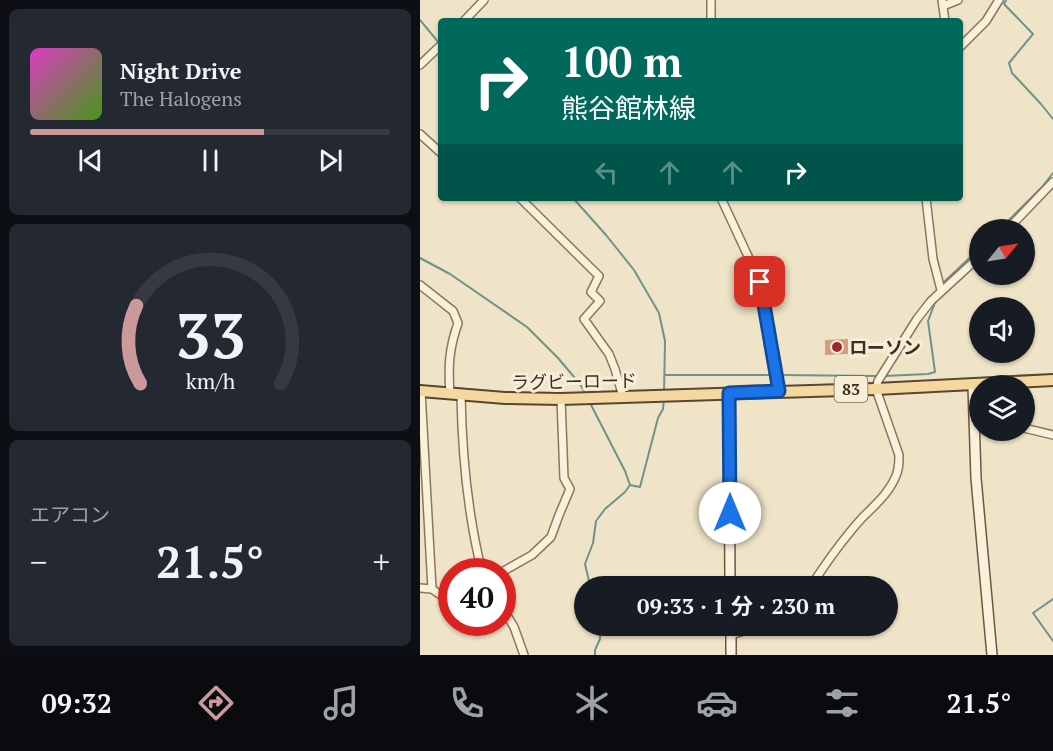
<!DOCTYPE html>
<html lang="ja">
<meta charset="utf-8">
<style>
body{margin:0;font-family:"PT Serif","Noto Sans JP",serif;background:#242831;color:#f1f3f6;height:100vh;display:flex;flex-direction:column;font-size:22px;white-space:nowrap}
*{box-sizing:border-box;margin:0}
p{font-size:20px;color:#9ea1a6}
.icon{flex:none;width:33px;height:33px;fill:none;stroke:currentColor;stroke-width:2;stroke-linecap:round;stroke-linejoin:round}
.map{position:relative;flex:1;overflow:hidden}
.sheet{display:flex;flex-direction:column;gap:9px;padding:9px;background:#0d0f14;width:420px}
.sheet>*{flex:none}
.top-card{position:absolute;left:18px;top:18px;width:525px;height:183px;border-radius:6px;box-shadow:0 2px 4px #0004;background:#00695c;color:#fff;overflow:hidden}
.needle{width:39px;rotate:60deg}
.fabs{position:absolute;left:549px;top:219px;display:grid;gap:12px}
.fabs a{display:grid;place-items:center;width:66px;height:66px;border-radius:50%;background:#171b24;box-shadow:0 2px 4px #0004;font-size:30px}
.speed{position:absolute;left:18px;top:558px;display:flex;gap:12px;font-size:30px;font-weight:700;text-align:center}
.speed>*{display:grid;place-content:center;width:78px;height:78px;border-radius:50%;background:#171b24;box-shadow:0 2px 4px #0004;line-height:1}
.speed .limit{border:9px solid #d22;background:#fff;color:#111}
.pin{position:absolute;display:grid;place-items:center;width:51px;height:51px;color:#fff;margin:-26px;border-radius:12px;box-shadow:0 3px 9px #0006}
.me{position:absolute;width:66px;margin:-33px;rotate:0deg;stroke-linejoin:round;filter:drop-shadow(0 0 4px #0008)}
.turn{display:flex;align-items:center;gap:21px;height:126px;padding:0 24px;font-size:27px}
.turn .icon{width:78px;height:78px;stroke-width:2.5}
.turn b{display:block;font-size:42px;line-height:51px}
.lanes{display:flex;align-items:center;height:57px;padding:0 24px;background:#0003;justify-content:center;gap:30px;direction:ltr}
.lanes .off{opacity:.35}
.big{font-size:45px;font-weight:700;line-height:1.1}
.sheet .tile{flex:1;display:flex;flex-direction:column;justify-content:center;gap:9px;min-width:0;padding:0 21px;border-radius:9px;background:#242831}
.sheet .dial{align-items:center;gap:0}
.dial svg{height:156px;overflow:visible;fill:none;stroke:#363941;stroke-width:7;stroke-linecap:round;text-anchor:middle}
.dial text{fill:#f1f3f6;stroke:none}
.song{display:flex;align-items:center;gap:18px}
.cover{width:72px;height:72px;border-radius:9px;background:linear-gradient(135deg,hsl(310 70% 55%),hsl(100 70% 35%))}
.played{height:6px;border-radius:3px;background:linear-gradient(90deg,#cc999b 65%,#363941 65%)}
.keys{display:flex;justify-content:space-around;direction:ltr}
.heat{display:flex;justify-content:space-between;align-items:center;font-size:33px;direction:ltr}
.trip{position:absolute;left:154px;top:576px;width:324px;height:60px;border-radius:30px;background:#171b24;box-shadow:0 2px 4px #0004;font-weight:700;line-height:60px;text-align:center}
.tab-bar{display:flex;height:96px;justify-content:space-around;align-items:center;background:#090b0e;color:#9ea1a6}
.tab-bar .icon{width:42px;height:42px}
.tab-bar .on{color:#cc999b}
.tab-bar b{font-size:27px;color:#f1f3f6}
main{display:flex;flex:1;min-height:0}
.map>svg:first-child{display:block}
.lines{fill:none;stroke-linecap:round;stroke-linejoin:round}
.stream{stroke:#6f938a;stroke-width:2}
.building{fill:#cf9f7d}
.street-casing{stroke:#8d765c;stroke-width:10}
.secondary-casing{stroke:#6f573f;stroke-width:12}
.primary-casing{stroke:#5b4430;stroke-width:14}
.street{stroke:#faf1dc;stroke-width:7}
.secondary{stroke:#faf1dc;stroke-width:9}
.primary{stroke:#f3d9a0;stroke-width:10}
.route-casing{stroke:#114b97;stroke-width:15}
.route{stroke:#1a73e8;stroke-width:10}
.poi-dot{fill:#9e2a2b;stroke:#f7eed8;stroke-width:2}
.labels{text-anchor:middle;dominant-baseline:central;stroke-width:6;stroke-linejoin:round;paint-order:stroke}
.shield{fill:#f7eed8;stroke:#756857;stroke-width:1.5}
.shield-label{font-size:16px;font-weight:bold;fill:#3d2e20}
.poi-label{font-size:18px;font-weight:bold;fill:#3d2e20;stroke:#f7eed8;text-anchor:start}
.street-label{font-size:18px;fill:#3d2e20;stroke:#f7eed8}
</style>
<main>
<section class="sheet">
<div class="tile">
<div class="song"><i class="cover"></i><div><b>Night Drive</b><p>The Halogens</p></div></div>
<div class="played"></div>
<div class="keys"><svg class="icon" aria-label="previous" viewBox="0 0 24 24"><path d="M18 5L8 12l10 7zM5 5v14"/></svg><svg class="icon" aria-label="pause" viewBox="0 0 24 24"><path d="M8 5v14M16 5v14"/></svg><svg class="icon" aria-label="next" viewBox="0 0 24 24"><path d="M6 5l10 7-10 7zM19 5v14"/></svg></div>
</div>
<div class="tile dial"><svg viewBox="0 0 100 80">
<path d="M14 69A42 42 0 1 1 86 69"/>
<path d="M14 69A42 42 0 0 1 12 29" stroke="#cc999b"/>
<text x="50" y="56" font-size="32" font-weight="700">33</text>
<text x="50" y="72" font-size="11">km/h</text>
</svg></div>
<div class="tile"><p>エアコン</p>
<div class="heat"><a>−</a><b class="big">21.5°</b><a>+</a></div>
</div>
</section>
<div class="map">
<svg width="633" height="655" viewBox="0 0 633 655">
<rect width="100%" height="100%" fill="#f0e4c8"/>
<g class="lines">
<g class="stream">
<polyline points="586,0 584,4 613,34 589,63 592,73 621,104 633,119"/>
<polyline points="0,20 19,43"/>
<polyline points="153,198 186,235 214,270 239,313 245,341 244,393"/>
<polyline points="579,230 622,187 633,173"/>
<polyline points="0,258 30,274 107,327 138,358 160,384 165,393"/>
<polyline points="522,286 524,282 560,248"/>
<polyline points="245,375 353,375"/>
<polyline points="359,375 458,376"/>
<polyline points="464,376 508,374 515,372 508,321 516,300"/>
<polyline points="169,401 205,471 210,485"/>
<polyline points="210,485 220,487 238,418 243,409 244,399"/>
<polyline points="171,586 169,581 165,564 173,543 176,521 185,509 205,492 210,485"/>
<polyline points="633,599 613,613 633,641"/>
<polyline points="175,655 175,650 180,639 181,626"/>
</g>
</g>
<polygon class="building" points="428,339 428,354 405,355 405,340"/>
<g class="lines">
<g class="street-casing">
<g id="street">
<polyline points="291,0 291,21"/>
<polyline points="522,0 525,21"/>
<polyline points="523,6 538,0"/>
<polyline points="44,21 64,0"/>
<polyline points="540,47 566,21 579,0"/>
<polyline points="0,65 21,45"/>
<polyline points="0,134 21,153"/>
<polyline points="100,198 179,276 171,292 180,301 164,319 189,354 195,369 203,397"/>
<polyline points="301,198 340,282 359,391"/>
<polyline points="506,198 513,259 521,290"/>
<polyline points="587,230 633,182"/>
<path d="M0,285L33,311L38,323C29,349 28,366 30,394"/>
<polyline points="1,391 12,589"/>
<path d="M41,394C42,455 47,512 62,572"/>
<polyline points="604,428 633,435"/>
<polyline points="82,572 112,555 131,537 139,515 150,489 144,478 141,399"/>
<path d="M391,586C406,563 423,539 442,518C454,506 468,494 475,478C479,471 479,463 479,455L456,389L458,381L497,319L511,301L560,256"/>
<polyline points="0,588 12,589 19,594 32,592"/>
<polyline points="82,607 94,627 104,655"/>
<polyline points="311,635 340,626"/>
</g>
</g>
<g class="secondary-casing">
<g id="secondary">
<polyline points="553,385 556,478 572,655"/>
<polyline points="309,393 310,586"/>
<polyline points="311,626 311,655"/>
</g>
</g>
<g class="primary-casing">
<polyline id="primary" points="0,391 85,398 141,399 456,389 633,380"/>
</g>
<use href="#street" class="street"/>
<use href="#secondary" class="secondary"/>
<use href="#primary" class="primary"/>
</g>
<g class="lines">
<g class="route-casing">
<polyline id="route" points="310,513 309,393 359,391 340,282"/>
</g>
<use href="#route" class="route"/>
</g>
<circle class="poi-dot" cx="417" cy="347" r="6"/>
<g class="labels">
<rect class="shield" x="414.5" y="376" width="33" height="26" rx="4.5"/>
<g class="shield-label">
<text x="431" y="389">83</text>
</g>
<g class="poi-label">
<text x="429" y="347">ローソン</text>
</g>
<g class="street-label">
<text transform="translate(154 381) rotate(-1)">ラグビーロード</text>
</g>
</g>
</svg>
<div class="fabs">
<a><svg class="needle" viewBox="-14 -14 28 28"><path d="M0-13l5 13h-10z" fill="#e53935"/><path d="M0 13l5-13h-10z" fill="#9ea1a6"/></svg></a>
<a><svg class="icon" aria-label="sound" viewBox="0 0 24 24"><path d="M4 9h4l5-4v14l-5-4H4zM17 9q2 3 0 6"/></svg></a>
<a><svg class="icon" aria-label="layers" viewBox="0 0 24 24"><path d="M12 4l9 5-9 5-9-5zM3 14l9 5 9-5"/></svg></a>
</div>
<div class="speed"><div class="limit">40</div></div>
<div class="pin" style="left:340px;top:282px;background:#d93025"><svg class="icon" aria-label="arrive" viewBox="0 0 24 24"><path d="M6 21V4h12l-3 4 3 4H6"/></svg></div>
<svg class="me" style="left:310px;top:513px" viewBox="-20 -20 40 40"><circle r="19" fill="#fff"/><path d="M0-13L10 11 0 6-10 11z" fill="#1a73e8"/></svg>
<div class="trip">09:33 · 1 分 · 230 m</div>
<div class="top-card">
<div class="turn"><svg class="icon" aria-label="right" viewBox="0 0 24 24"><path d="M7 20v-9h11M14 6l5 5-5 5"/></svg><div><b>100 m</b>熊谷館林線</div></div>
<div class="lanes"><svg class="icon off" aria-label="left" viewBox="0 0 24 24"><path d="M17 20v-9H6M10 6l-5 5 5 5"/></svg><svg class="icon off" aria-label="ahead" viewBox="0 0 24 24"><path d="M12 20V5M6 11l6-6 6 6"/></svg><svg class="icon off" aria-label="ahead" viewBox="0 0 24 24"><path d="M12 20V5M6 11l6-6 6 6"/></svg><svg class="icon" aria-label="right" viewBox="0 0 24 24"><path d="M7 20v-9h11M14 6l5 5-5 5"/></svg></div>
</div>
</div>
</main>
<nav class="tab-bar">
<b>09:32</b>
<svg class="icon on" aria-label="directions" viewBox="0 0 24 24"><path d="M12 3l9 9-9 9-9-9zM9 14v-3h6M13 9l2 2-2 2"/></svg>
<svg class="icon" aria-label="music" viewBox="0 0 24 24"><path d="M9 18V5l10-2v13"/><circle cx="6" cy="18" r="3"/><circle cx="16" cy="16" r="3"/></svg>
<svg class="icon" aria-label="phone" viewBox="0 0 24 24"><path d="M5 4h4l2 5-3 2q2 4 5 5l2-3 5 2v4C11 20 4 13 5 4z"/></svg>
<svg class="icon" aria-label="climate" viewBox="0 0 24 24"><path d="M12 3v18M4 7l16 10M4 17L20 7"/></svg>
<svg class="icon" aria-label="car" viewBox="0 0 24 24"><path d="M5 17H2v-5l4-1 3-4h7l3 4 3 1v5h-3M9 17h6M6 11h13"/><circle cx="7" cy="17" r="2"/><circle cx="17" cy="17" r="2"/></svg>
<svg class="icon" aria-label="filters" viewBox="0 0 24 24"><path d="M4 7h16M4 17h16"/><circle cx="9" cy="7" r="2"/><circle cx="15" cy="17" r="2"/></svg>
<b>21.5°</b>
</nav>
